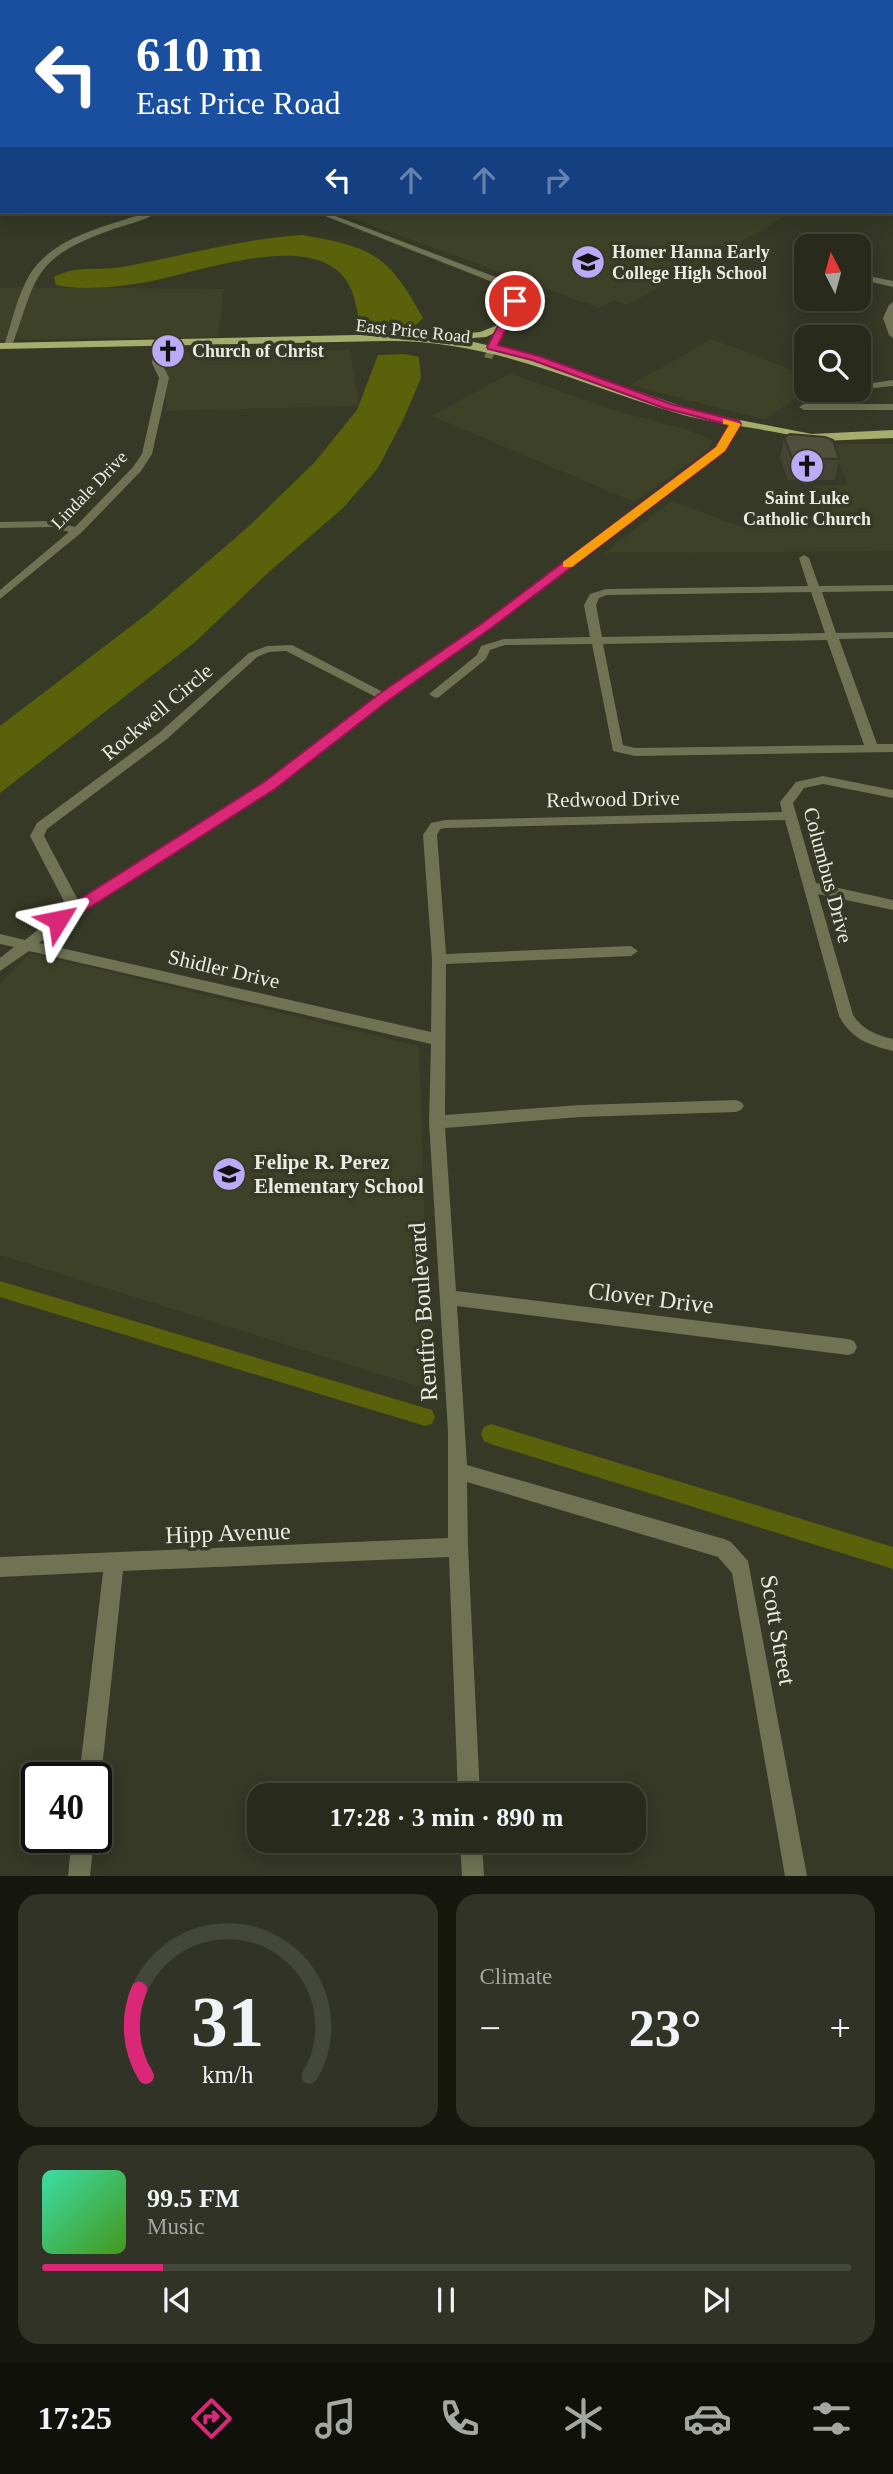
<!DOCTYPE html>
<meta charset="utf-8">
<style>
body{margin:0;font-family:"Times New Roman",serif;background:#303325;color:#f1f3f6;height:100vh;display:flex;flex-direction:column;font-size:26px;white-space:nowrap}
*{box-sizing:border-box;margin:0}
p{font-size:23px;color:#a5a7a3}
.icon{flex:none;width:38px;height:38px;fill:none;stroke:currentColor;stroke-width:2;stroke-linecap:round;stroke-linejoin:round}
.map{position:relative;height:1876px;overflow:hidden}
.side{display:flex;flex-direction:column;gap:18px;padding:18px;background:#16180f;flex:1}
.side>*{flex:none}
.banner{position:absolute;left:0px;top:0px;width:894px;height:214px;box-shadow:0 4px 18px #0003,0 0 0 2px #44473b;background:#1a4fa0;color:#fff;overflow:hidden}
.needle{width:46px;rotate:354deg}
.tools{position:absolute;left:794px;top:234px;display:grid;gap:14px}
.tools a{display:grid;place-items:center;width:77px;height:77px;border-radius:14px;background:#282b1c;box-shadow:0 4px 18px #0003,0 0 0 2px #44473b;font-size:35px}
.speed{position:absolute;left:21px;top:1762px;display:flex;gap:14px;font-size:35px;font-weight:700;text-align:center}
.speed>*{display:grid;place-content:center;width:91px;height:91px;border-radius:50%;background:#282b1c;box-shadow:0 4px 18px #0003,0 0 0 2px #44473b;line-height:1}
.speed .limit{border:4px solid #111;border-radius:10px;background:#fff;color:#111}
.pin{position:absolute;display:grid;place-items:center;width:60px;height:60px;color:#fff;margin:-30px;border:4px solid #fff;border-radius:50%;box-shadow:0 2px 7px #0007}
.me{position:absolute;width:77px;margin:-38px;rotate:55deg;stroke-linejoin:round;filter:drop-shadow(0 0 5px #0008)}
.turn{display:flex;align-items:center;gap:24px;height:147px;padding:0 21px;font-size:32px}
.turn .icon{width:91px;height:91px;stroke-width:2.5}
.turn b{display:block;font-size:49px;line-height:60px}
.lanes{display:flex;align-items:center;height:66px;padding:0 21px;background:#0003;justify-content:center;gap:35px;direction:ltr}
.lanes .off{opacity:.35}
.big{font-size:52px;font-weight:600;line-height:1.1}
.side .widget{flex:1;display:flex;flex-direction:column;justify-content:center;gap:10px;min-width:0;padding:0 24px;border-radius:21px;background:#303325}
.side .dial{align-items:center;gap:0}
.dial svg{height:182px;overflow:visible;fill:none;stroke:#44473b;stroke-width:7;stroke-linecap:round;text-anchor:middle}
.dial text{fill:#f1f3f6;stroke:none}
.song{display:flex;align-items:center;gap:21px}
.cover{width:84px;height:84px;border-radius:10px;background:linear-gradient(135deg,hsl(160 70% 55%),hsl(100 70% 35%))}
.played{height:7px;border-radius:4px;background:linear-gradient(90deg,#db2777 15%,#44473b 15%)}
.keys{display:flex;justify-content:space-around;direction:ltr}
.heat{display:flex;justify-content:space-between;align-items:center;font-size:38px;direction:ltr}
.side .tiles{flex:1;display:grid;gap:18px;grid-template-columns:1fr 1fr}
.widget:last-child{grid-column:span 2}
.trip{position:absolute;left:247px;top:1783px;width:399px;height:70px;border-radius:21px;background:#282b1c;box-shadow:0 4px 18px #0003,0 0 0 2px #44473b;font-weight:600;line-height:70px;text-align:center}
.tabs{display:flex;height:112px;justify-content:space-around;align-items:center;background:#10110b;color:#a5a7a3}
.tabs .icon{width:49px;height:49px}
.tabs .current{color:#db2777}
.tabs b{font-size:32px;color:#f1f3f6}
.map>svg:first-child{display:block}
.built{fill:#3d4127}
.water{fill:#5a610b}
.lines{fill:none;stroke-linecap:round;stroke-linejoin:round}
.canal{fill:#5a610b;fill-rule:evenodd}
.minor{fill:#6f7354;fill-rule:evenodd}
.major{fill:#a5ad6d;fill-rule:evenodd}
.wall{fill:#434534}
.building{fill:#4e503c;stroke:#37382a;stroke-width:2}
.route{fill:#db2777;stroke:#8e194d;stroke-width:2}
.slow{fill:#f59e0b}
.labels{text-anchor:middle;dominant-baseline:central;stroke-width:7;stroke-linejoin:round;paint-order:stroke}
.far-poi-label{font-size:18px;font-weight:bold;fill:#eaece1;stroke:#363926;text-anchor:start}
.far-street-label{font-size:18px;fill:#eaece1;stroke:#363926}
.street-label{font-size:21px;fill:#eaece1;stroke:#363926}
.poi-label{font-size:21px;font-weight:bold;fill:#eaece1;stroke:#363926;text-anchor:start}
.near-street-label{font-size:24px;fill:#eaece1;stroke:#363926}
</style>
<div class="map">
<svg width="893" height="1876" viewBox="0 0 893 1876">
<rect width="100%" height="100%" fill="#363926"/>
<g class="built">
<polygon points="335,212 793,212 627,305 614,300 599,308"/>
<polygon points="0,287 224,289 218,337 0,340"/>
<polygon points="712,339 807,376 807,390 765,420 630,385"/>
<polygon points="350,350 359,406 166,411 166,352"/>
<polygon points="510,373 613,410 686,429 713,441 709,450 634,502 432,416"/>
<polygon points="800,444 893,444 893,551 604,553 672,501 742,527 828,526 813,486 848,484 840,465 798,447"/>
<polygon points="30,953 419,1046 430,1390 0,1255 0,982"/>
</g>
<g class="water">
<path d="M302,235C372,247 388,254 423,318C408,336 381,330 361,326C356,311 356,294 346,280C310,229 197,273 147,282C117,287 86,291 56,285L54,277C75,265 99,271 122,267C182,256 240,239 302,235Z"/>
<polygon points="405,354 419,357 421,378 403,420 378,468 343,508 270,571 194,643 0,793 0,726 147,614 248,527 314,463 357,410 378,355"/>
</g>
<g class="lines">
<g class="canal">
<polygon points="0,1281 425,1408 432,1410 435,1417 432,1424 425,1426 0,1297"/>
<polygon points="491,1424 893,1547 893,1569 491,1444 484,1441 481,1434 484,1427"/>
</g>
<g class="minor">
<polygon points="290,0 300,0 287,2"/>
<polygon points="305,0 311,0 313,2 306,2"/>
<polygon points="479,0 483,0 485,2 479,2"/>
<rect x="703" y="0" width="6" height="2"/>
<rect x="892" y="3" width="1" height="4"/>
<rect x="0" y="65" width="2" height="4"/>
<rect x="892" y="92" width="1" height="4"/>
<rect x="0" y="115" width="2" height="6"/>
<polygon points="893,121 893,126 892,126 892,121"/>
<path d="M148,212H159C144,221 124,225 108,231C32,259 37,277 12,346L5,348L4,346C12,322 17,296 30,274C54,236 108,226 148,212Z"/>
<polygon points="315,212 325,212 506,281 516,291 519,301 492,359 484,357 511,301 508,292 500,285"/>
<polygon points="859,274 893,281 893,287 859,279"/>
<polygon points="893,302 893,338 889,335 883,318 889,305"/>
<polygon points="158,340 162,343 162,363 169,378 152,454 141,471 81,533 0,599 0,590 69,532 52,527 0,528 0,522 52,521 75,527 133,467 142,454 159,378 152,363 154,343"/>
<polygon points="893,380 893,386 865,389 852,404 893,404 893,410 804,410 799,407 804,404 842,404 854,390 859,390 859,385"/>
<path d="M732,422L740,424L724,451L490,628L388,700L273,789L80,911L39,943L431,1032L432,959L423,835L431,823L445,820L782,812L780,802L796,782L823,776L893,790V798L823,784L804,788L793,803L816,883L893,900V910L818,894L853,1015C863,1030 876,1035 893,1039V1051C869,1045 851,1039 839,1016L785,820L445,828L440,829L437,835L446,954L631,946L638,951L631,956L446,964L445,1115L580,1105L736,1100L741,1102L744,1106L741,1110L736,1112L580,1117L445,1128L456,1291L848,1339L854,1341L857,1347L854,1353L848,1355L457,1306L467,1465L724,1539L731,1542L748,1561L807,1876H785L732,1573L718,1557L467,1482L468,1547L480,1796H458L449,1557L123,1571L101,1778L96,1786V1778H79L103,1572L0,1577V1557L448,1538V1431L429,1122L431,1044L29,951L0,971V958L14,947L0,944V934L25,940L67,907L30,836L37,823L159,733L249,653L267,646L292,645L383,692L482,624L717,447ZM286,651L376,697L265,783L78,900L44,836L47,829L167,739L257,657L269,652Z"/>
<path d="M804,555L809,558L819,586L893,585V591L822,592L836,633L893,632V638L839,639L877,744H893V752L635,756L613,751L592,644L505,645L490,650L486,659L439,697L435,698L429,694L477,655L481,646L504,639L590,637L584,605L590,594L606,589L808,586L799,558ZM811,592L825,633L602,637L596,605L599,598L607,595ZM827,640L864,745L635,748L623,745L603,644Z"/>
<polygon points="72,1838 94,1838 90,1876 68,1876"/>
<polygon points="460,1841 482,1841 484,1876 462,1876"/>
</g>
<path class="major" d="M498,325L507,327L486,337L461,339L533,356L699,412L812,434L893,430V438L798,442L790,435C754,427 716,424 680,414C579,385 493,339 384,341L0,349V343L401,334L461,339L455,336L457,334L480,332Z"/>
</g>
<polygon class="wall" points="784,437 839,459 835,480 788,480 780,458"/>
<polygon class="building" points="790,434 825,437 833,440 839,459 792,458 784,437"/>
<polygon class="route" points="515,298 520,301 498,345 539,356 671,404 739,421 741,424 725,451 490,629 389,700 275,789 64,924 53,924 50,920 53,916 264,782 379,694 481,624 716,447 729,425 664,408 532,360 488,349 487,347 511,301"/>
<polygon class="slow" points="723,419 741,424 725,451 572,567 563,567 563,562 716,447 729,425 723,424"/>
<defs>
<g id="school-disc" transform="scale(1.75)"><circle r="9.5" fill="#bbaaf6" stroke="#363926"/><path d="M0-5L7-2L0 1L-7-2ZM-4 1L0 2.5L4 1V4Q0 6-4 4Z" fill="#111"/></g>
<g id="church-disc" transform="scale(1.75)"><circle r="9.5" fill="#bbaaf6" stroke="#363926"/><path d="M-1.2-6h2.4v3.5h3.3v2.4h-3.3V6h-2.4V-.1h-3.3v-2.4h3.3Z" fill="#111"/></g>
</defs>
<g fill-rule="evenodd">
<use href="#school-disc" x="588" y="262"/>
<use href="#church-disc" x="168" y="351"/>
<use href="#church-disc" x="807" y="466"/>
<use href="#school-disc" x="229" y="1174"/>
</g>
<g class="labels">
<g class="far-poi-label">
<text x="612" y="252">Homer Hanna Early<tspan x="612" dy="21">College High School</tspan></text>
<text x="192" y="351">Church of Christ</text>
<text x="807" y="498" text-anchor="middle">Saint Luke<tspan x="807" dy="21">Catholic Church</tspan></text>
</g>
<g class="far-street-label">
<text transform="translate(413 331) rotate(6)">East Price Road</text>
<text transform="translate(89 490) rotate(-46)">Lindale Drive</text>
</g>
<g class="street-label">
<text transform="translate(157 712) rotate(-40)">Rockwell Circle</text>
<text transform="translate(613 799) rotate(-1)">Redwood Drive</text>
<text transform="translate(828 875) rotate(75)">Columbus Drive</text>
<text transform="translate(224 969) rotate(13)">Shidler Drive</text>
</g>
<g class="poi-label">
<text x="254" y="1162">Felipe R. Perez<tspan x="254" dy="24">Elementary School</tspan></text>
</g>
<g class="near-street-label">
<text transform="translate(651 1298) rotate(7)">Clover Drive</text>
<text transform="translate(423 1312) rotate(-94)">Rentfro Boulevard</text>
<text transform="translate(228 1533) rotate(-2)">Hipp Avenue</text>
<text transform="translate(778 1630) rotate(80)">Scott Street</text>
</g>
</g>
</svg>
<div class="tools">
<a><svg class="needle" viewBox="-14 -14 28 28"><path d="M0-13l5 13h-10z" fill="#e53935"/><path d="M0 13l5-13h-10z" fill="#a5a7a3"/></svg></a>
<a><svg class="icon" aria-label="search" viewBox="0 0 24 24"><circle cx="10" cy="10" r="6"/><path d="M15 15l6 6"/></svg></a>
</div>
<div class="speed"><div class="limit">40</div></div>
<div class="pin" style="left:515px;top:301px;background:#d93025"><svg class="icon" aria-label="arrive" viewBox="0 0 24 24"><path d="M6 21V4h12l-3 4 3 4H6"/></svg></div>
<svg class="me" style="left:58px;top:920px" viewBox="-20 -20 40 40"><path d="M0-17L14 15 0 8-14 15z" fill="#db2777" stroke="#fff" stroke-width="4"/></svg>
<div class="trip">17:28 · 3 min · 890 m</div>
<div class="banner">
<div class="turn"><svg class="icon" aria-label="left" viewBox="0 0 24 24"><path d="M17 20v-9H6M10 6l-5 5 5 5"/></svg><div><b>610 m</b>East Price Road</div></div>
<div class="lanes"><svg class="icon" aria-label="left" viewBox="0 0 24 24"><path d="M17 20v-9H6M10 6l-5 5 5 5"/></svg><svg class="icon off" aria-label="ahead" viewBox="0 0 24 24"><path d="M12 20V5M6 11l6-6 6 6"/></svg><svg class="icon off" aria-label="ahead" viewBox="0 0 24 24"><path d="M12 20V5M6 11l6-6 6 6"/></svg><svg class="icon off" aria-label="right" viewBox="0 0 24 24"><path d="M7 20v-9h11M14 6l5 5-5 5"/></svg></div>
</div>
</div>
<section class="side">
<div class="tiles">
<div class="widget dial"><svg viewBox="0 0 100 80">
<path d="M14 69A42 42 0 1 1 86 69"/>
<path d="M14 69A42 42 0 0 1 11 31" stroke="#db2777"/>
<text x="50" y="56" font-size="32" font-weight="700">31</text>
<text x="50" y="72" font-size="11">km/h</text>
</svg></div>
<div class="widget"><p>Climate</p>
<div class="heat"><a>−</a><b class="big">23°</b><a>+</a></div>
</div>
<div class="widget">
<div class="song"><i class="cover"></i><div><b>99.5 FM</b><p>Music</p></div></div>
<div class="played"></div>
<div class="keys"><svg class="icon" aria-label="previous" viewBox="0 0 24 24"><path d="M18 5L8 12l10 7zM5 5v14"/></svg><svg class="icon" aria-label="pause" viewBox="0 0 24 24"><path d="M8 5v14M16 5v14"/></svg><svg class="icon" aria-label="next" viewBox="0 0 24 24"><path d="M6 5l10 7-10 7zM19 5v14"/></svg></div>
</div>
</div>
</section>
<nav class="tabs">
<b>17:25</b>
<svg class="icon current" aria-label="directions" viewBox="0 0 24 24"><path d="M12 3l9 9-9 9-9-9zM9 14v-3h6M13 9l2 2-2 2"/></svg>
<svg class="icon" aria-label="music" viewBox="0 0 24 24"><path d="M9 18V5l10-2v13"/><circle cx="6" cy="18" r="3"/><circle cx="16" cy="16" r="3"/></svg>
<svg class="icon" aria-label="phone" viewBox="0 0 24 24"><path d="M5 4h4l2 5-3 2q2 4 5 5l2-3 5 2v4C11 20 4 13 5 4z"/></svg>
<svg class="icon" aria-label="climate" viewBox="0 0 24 24"><path d="M12 3v18M4 7l16 10M4 17L20 7"/></svg>
<svg class="icon" aria-label="car" viewBox="0 0 24 24"><path d="M5 17H2v-5l4-1 3-4h7l3 4 3 1v5h-3M9 17h6M6 11h13"/><circle cx="7" cy="17" r="2"/><circle cx="17" cy="17" r="2"/></svg>
<svg class="icon" aria-label="filters" viewBox="0 0 24 24"><path d="M4 7h16M4 17h16"/><circle cx="9" cy="7" r="2"/><circle cx="15" cy="17" r="2"/></svg>
</nav>
